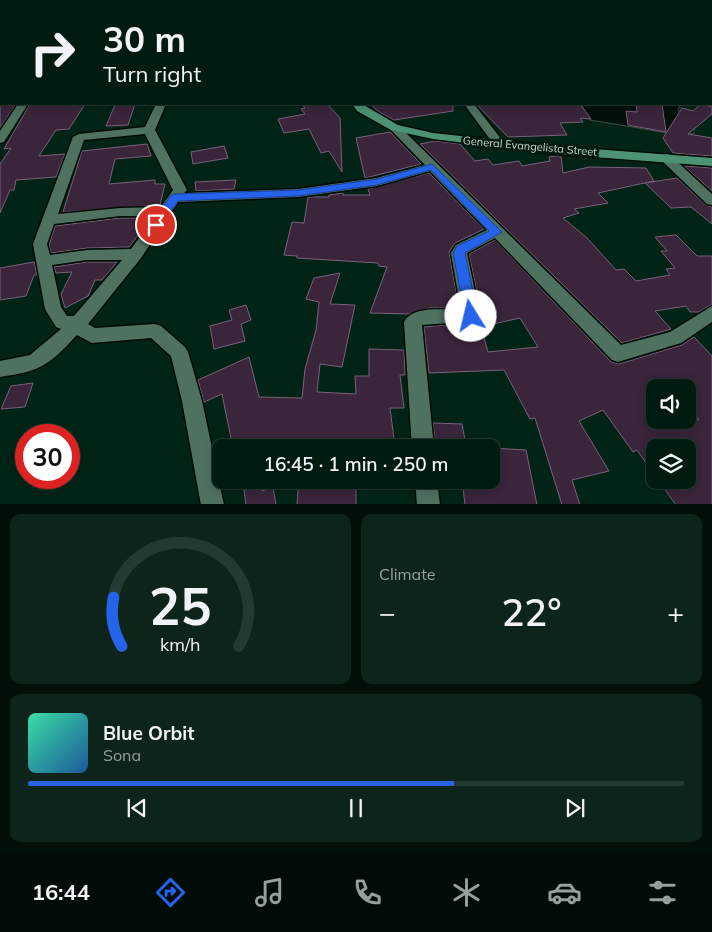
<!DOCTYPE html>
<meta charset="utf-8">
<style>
body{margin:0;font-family:Mulish,sans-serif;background:#0c241a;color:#f1f3f6;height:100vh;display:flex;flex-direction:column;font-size:19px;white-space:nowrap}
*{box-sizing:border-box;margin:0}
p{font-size:16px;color:#96a19f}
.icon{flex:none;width:28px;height:28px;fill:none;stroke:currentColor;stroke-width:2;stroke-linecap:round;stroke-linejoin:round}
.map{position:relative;height:504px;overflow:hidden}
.drawer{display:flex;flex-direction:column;gap:10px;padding:10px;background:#010f09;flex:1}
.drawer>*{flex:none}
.top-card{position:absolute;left:0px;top:0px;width:712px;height:105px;box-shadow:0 2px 12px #0003,0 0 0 1px #233931;background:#021b11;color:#f1f3f6;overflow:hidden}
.fabs{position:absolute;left:646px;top:379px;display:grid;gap:10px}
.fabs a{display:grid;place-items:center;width:50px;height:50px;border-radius:10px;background:#021b11;box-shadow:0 2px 12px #0003,0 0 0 1px #233931;font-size:25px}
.speed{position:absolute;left:15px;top:424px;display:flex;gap:10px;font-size:25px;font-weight:700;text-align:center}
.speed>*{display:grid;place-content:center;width:65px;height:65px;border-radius:50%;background:#021b11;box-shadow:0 2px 12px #0003,0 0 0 1px #233931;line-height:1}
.speed .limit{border:8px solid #d22;background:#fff;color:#111}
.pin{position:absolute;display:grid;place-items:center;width:42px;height:42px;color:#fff;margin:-21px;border:2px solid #fff;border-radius:50%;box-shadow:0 1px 5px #0007}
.me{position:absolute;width:55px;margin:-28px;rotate:351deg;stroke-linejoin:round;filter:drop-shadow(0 0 4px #0008)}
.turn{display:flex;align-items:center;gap:18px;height:105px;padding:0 20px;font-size:22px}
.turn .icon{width:65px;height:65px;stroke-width:2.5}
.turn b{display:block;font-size:35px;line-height:42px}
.big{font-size:38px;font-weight:600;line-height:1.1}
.drawer .tile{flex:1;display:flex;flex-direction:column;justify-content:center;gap:8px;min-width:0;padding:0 18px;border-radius:10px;background:#0c241a}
.drawer .dial{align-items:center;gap:0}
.dial svg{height:130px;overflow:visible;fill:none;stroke:#233931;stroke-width:7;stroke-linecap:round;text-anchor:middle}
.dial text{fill:#f1f3f6;stroke:none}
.song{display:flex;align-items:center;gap:15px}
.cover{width:60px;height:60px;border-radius:8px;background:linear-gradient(135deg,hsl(160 70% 55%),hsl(210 70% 35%))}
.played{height:5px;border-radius:2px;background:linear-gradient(90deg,#2563eb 65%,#233931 65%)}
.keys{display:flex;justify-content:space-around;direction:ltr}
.heat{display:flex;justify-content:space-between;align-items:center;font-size:28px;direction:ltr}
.drawer .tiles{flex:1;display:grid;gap:10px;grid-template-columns:1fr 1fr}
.tile:last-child{grid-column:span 2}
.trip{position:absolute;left:212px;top:439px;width:288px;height:50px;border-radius:10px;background:#021b11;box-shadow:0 2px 12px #0003,0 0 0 1px #233931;font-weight:600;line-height:50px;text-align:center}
.tabs{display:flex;height:80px;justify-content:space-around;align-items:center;background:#010b07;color:#96a19f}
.tabs .icon{width:35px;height:35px}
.tabs .current{color:#2563eb}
.tabs b{font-size:22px;color:#f1f3f6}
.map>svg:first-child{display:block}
.water{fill:#04100a;stroke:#3e4d45}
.building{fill:#3a253b;stroke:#7a617a;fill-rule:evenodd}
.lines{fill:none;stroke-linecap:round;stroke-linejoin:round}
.minor-casing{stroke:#000c04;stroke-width:3}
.major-casing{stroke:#000c04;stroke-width:3}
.minor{fill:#4f7160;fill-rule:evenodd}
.major{fill:#4c9373;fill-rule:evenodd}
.route{fill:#2563eb;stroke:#184099}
.labels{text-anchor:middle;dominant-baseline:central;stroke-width:5;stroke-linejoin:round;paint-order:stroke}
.far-street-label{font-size:11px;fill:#c7dad0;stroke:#021a0f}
</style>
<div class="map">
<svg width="712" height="505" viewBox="0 0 712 505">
<rect width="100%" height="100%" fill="#022417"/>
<polygon class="water" points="581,104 680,104 678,111 694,116 694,134 680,131 674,134 590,120"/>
<g class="building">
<polygon points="0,104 16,104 0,128"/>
<polygon points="30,104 85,104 69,129 56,130 39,156 65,154 56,177 16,180 14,190 10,190 0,213 0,164 11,148 4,149"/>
<polygon points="135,104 128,125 106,126 115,105"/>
<polygon points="302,104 327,104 340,118 342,172 329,151 321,153 309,129 284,133 278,119 305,114 301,109 305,108"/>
<polygon points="371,104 453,104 453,111 394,120 377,111"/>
<polygon points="476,104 580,104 591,119 580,118 583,122 560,123 567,135 508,137"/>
<polygon points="636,104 662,104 666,132 628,125 626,111 637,112"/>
<polygon points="701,104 712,107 712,114 688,134 712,138 712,156 673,153 663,138 682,108 693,111"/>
<polygon points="390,132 421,164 365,178 356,138"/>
<polygon points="435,141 460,144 475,161 488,159 493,165 519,161 522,166 550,161 549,157 555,156 561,156 563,173 589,167 646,168 654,181 598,193 608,203 574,209 579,213 563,218 587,238 616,270 624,269 636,281 670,275 666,269 675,268 661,251 667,251 655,237 676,235 697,256 712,256 712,304 699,312 690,312 686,306 655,311 671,329 622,343 420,144"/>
<polygon points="147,144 151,156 115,159 109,184 155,180 155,184 165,184 160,205 63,212 82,151"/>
<polygon points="224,146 228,158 193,164 191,152"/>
<polygon points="684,166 712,168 712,191"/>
<polygon points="429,173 484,229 455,243 449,252 459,308 430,308 410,314 370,313 387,267 379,266 378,263 297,258 297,256 284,255 292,222 304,223 308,197 329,197 329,195 343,193 343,195 370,195 368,189"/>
<polygon points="677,178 706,205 712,207 712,224 691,207 671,208 645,183"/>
<polygon points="236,180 234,189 196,191 195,182"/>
<polygon points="120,218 151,218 129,247 87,248 51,253 49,245 55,226"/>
<path d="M495,240L611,362L619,364L682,345L694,337L712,356V505H676L658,480H688V448H655V476L637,450L633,452L603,410L579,421L609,471L572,480L580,505H562L535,418L530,419L504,370L429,373L424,327L479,322L482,316L469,254ZM520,318L538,347L488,352L481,327ZM655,388H688V405L699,420H655Z"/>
<polygon points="34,262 37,275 34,275 26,296 0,300 0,268"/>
<polygon points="87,262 117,262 102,280 95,280 88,296 65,308 61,294 72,272 56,273 54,267"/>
<polygon points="340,273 330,304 355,305 342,367 320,364 317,392 356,394 355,376 369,376 369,349 404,350 405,375 400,375 404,408 390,408 394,439 389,439 390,448 233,448 222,394 204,402 198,380 249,357 259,397 302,398 305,369 316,330 319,302 306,299 314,278"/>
<polygon points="246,305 251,320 241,324 245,341 214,349 210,326 232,320 229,310"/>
<polygon points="33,383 25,407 1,409 11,386"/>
<polygon points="433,423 462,424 465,440 435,440"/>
<polygon points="491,448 526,450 537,505 465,505 462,480 491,480"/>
<polygon points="341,480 356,480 356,505 297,505 298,489 341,489"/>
<polygon points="257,481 262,491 273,487 276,505 246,505 244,490"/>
</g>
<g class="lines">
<g class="minor-casing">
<g id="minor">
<polygon points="160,0 168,0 168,1 161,1"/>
<polygon points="228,0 236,0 236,1 229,1"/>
<polygon points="18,104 28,104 4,142 0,143 0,131"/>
<path d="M156,104H166L155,130L187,190L184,193L298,189L376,178L425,165L391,130L389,128L395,125L399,126L621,345L670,332L712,306V322L681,343L618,362L612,360L495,238L467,253L480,316L477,321L422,325L434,448H412L404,322C413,305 445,310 461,310L451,253L456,245L487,230L430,171L377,186L298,197L178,202L141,258L88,324L95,328L155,324L161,326L185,347L188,352L202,401L224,505H201L182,401L171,356L151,338L92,343L77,335C49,365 42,371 0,377V361L30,355L61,329L56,327L45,309L33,244L73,137L79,134L145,127ZM145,134L173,190L161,207L120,208L58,214L84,140ZM120,216H155L131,249L87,250L50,255L47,244L54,224ZM87,260H122L74,316H67L61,307L52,265Z"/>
<polygon points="464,104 474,104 505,144 503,146 495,146"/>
<polygon points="666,154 670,155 712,194 712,205 707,204 662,161 660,158"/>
<polygon points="415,480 437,480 440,505 417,505"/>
</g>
</g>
<g class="major-casing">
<g id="major">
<polygon points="278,0 286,0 286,1 279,1"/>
<polygon points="352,104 362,104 398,125 433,133 554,146 712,158 712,166 554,154 433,139 391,130 357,111"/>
</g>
</g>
<use href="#minor" class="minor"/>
<use href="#major" class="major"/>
</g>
<polygon class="route" points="432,164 502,232 465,253 478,316 471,321 465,316 453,253 457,246 489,231 431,170 377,185 298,196 178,201 160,228 156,229 151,225 171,195 175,194 298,190 377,179"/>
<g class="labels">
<g class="far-street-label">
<text transform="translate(530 146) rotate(5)">General Evangelista Street</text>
</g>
</g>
</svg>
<div class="fabs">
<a><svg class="icon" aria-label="sound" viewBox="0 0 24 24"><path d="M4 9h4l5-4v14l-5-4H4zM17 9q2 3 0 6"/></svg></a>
<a><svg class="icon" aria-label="layers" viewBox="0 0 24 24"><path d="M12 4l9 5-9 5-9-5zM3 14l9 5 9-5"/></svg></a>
</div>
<div class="speed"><div class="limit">30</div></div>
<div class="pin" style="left:156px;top:225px;background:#d93025"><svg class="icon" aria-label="arrive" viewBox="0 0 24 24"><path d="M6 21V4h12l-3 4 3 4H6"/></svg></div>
<svg class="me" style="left:471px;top:316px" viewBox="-20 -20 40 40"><circle r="19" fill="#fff"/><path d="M0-13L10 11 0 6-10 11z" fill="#2563eb"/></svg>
<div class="trip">16:45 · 1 min · 250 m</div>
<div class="top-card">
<div class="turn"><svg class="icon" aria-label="right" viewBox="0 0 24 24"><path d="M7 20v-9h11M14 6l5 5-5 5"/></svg><div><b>30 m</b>Turn right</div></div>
</div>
</div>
<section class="drawer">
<div class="tiles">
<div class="tile dial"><svg viewBox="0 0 100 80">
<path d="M14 69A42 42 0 1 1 86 69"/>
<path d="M14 69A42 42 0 0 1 9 39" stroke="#2563eb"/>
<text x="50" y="56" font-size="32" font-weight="700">25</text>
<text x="50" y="72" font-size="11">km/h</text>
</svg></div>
<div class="tile"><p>Climate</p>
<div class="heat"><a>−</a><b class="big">22°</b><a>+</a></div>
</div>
<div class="tile">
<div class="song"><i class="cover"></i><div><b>Blue Orbit</b><p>Sona</p></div></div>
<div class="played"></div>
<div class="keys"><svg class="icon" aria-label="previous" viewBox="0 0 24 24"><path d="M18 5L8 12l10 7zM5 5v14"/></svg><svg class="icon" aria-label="pause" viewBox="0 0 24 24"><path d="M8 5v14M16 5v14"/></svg><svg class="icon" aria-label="next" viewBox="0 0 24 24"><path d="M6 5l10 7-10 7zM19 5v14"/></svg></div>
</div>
</div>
</section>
<nav class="tabs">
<b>16:44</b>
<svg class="icon current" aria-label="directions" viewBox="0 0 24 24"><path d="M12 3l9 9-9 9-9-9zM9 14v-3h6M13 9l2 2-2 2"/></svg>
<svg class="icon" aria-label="music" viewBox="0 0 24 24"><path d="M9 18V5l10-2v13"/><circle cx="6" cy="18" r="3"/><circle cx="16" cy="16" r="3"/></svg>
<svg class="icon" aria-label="phone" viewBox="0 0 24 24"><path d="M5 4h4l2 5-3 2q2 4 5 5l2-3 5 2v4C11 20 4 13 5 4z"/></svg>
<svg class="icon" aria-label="climate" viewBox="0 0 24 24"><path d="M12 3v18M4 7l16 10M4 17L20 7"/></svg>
<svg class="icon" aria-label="car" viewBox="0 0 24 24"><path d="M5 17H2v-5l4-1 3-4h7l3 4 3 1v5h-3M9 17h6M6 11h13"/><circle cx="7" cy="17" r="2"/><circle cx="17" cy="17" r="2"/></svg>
<svg class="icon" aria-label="filters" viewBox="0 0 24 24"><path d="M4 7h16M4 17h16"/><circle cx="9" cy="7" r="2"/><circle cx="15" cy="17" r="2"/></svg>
</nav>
